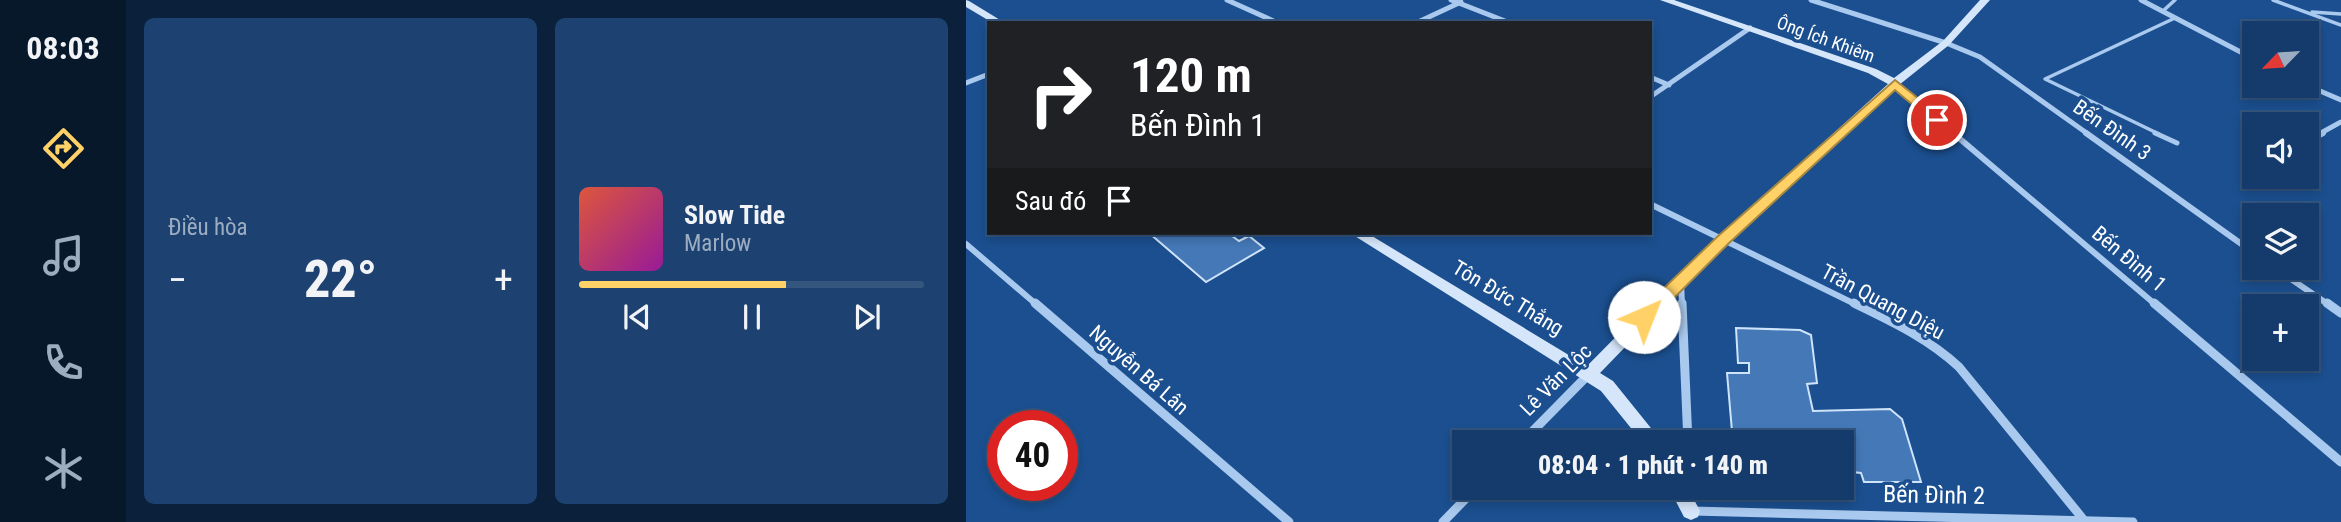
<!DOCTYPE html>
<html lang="vi">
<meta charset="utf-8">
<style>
body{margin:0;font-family:"Roboto Condensed",sans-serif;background:#1d4271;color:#f1f3f6;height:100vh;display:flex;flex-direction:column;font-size:26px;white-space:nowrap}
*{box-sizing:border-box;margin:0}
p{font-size:23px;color:#9dadc1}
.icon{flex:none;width:38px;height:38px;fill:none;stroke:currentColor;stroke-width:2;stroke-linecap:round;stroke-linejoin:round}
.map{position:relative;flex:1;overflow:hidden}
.sheet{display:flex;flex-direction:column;gap:18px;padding:18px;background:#0b203b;width:840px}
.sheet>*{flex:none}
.banner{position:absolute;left:21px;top:21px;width:665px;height:214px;border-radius:0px;box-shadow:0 4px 10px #0003,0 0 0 2px #33557e;background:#202124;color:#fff;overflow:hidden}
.needle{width:46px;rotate:245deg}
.tools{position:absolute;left:1276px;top:21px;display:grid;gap:14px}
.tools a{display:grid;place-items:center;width:77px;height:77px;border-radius:0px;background:#143b6b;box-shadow:0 4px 10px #0003,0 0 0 2px #33557e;font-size:35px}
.speed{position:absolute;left:21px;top:410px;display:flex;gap:14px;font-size:35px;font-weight:700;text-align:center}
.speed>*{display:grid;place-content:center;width:91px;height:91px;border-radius:50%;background:#143b6b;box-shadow:0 4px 10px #0003,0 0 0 2px #33557e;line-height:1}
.speed .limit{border:10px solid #d22;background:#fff;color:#111}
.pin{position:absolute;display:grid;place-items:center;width:60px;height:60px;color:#fff;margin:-30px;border:4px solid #fff;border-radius:50%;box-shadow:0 2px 7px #0007}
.me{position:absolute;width:77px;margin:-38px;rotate:44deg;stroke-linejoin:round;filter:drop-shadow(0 0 5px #0008)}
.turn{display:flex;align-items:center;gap:24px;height:147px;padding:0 28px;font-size:32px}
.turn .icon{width:91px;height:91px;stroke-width:2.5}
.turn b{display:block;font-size:49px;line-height:60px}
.then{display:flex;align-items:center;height:66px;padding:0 28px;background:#0003;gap:14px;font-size:26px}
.big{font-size:52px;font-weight:800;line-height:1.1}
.sheet .tile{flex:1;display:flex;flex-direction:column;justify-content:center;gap:10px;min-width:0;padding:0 24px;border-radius:10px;background:#1d4271}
.song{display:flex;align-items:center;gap:21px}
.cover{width:84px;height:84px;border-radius:10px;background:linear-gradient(135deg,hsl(10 70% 55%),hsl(300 70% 35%))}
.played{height:7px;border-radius:4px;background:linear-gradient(90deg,#ffd166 60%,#33557e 60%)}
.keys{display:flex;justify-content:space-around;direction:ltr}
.heat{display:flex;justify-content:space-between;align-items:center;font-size:38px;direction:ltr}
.sheet .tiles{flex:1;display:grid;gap:18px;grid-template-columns:repeat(2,1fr)}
.trip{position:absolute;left:486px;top:430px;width:402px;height:70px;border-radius:0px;background:#143b6b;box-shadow:0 4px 10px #0003,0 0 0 2px #33557e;font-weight:800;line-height:70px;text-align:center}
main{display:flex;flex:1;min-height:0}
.tabs{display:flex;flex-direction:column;width:126px;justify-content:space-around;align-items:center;background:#08182b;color:#9dadc1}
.tabs .icon{width:49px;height:49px}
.tabs .active{color:#ffd166}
.tabs b{font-size:32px;color:#f1f3f6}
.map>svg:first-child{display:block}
.building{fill:#4478b7;stroke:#cfe3fa;stroke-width:2}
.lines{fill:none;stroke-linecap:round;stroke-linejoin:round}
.lane-far1{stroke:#a9c9ee;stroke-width:3.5}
.lane{stroke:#a9c9ee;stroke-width:5}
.street-far2{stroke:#a9c9ee;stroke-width:5}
.street-far1{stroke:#a9c9ee;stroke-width:6}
.street{stroke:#a9c9ee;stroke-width:9}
.secondary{fill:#d6e6fa;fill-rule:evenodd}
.route{fill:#ffd166;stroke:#a68842;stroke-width:2}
.labels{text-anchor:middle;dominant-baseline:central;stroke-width:7;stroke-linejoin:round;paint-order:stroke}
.far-street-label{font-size:18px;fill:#fff;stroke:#1b4f8f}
.street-label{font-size:21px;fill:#fff;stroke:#1b4f8f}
.near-street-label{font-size:24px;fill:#fff;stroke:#1b4f8f}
</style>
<main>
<nav class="tabs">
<b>08:03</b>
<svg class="icon active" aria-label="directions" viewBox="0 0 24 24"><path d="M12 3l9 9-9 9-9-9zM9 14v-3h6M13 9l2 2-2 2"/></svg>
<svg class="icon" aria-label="music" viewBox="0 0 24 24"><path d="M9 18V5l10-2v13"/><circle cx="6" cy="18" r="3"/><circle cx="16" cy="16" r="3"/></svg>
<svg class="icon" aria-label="phone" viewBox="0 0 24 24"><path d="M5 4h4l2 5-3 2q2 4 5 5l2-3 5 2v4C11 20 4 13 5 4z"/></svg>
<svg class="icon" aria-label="climate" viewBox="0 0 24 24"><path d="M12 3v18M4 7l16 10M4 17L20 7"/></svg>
</nav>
<section class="sheet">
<div class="tiles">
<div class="tile"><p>Điều hòa</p>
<div class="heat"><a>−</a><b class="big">22°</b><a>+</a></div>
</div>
<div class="tile">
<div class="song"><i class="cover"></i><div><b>Slow Tide</b><p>Marlow</p></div></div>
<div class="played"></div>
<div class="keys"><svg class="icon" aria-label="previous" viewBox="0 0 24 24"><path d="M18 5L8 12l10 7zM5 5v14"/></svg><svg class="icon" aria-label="pause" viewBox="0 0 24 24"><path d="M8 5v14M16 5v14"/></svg><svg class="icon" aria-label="next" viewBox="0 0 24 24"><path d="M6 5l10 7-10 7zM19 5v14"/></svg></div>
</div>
</div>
</section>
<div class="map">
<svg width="1375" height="522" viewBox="0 0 1375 522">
<rect width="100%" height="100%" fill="#1b4f8f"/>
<g class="building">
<polygon points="183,233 262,233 273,241 283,236 298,248 240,282"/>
<polygon points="770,328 834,330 845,335 851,383 841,384 847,411 924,409 936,419 955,482 898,482 895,473 877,471 877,443 767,443 761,373 783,373 783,363 772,363"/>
<polygon points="781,488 871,488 872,493"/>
</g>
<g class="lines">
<g class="lane-far1">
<polyline points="1307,0 1375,25"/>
<polyline points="1197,11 1209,0"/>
<polyline points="1346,12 1375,14"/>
<polyline points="1193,134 1079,79 1209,18"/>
</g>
<polyline class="lane" points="1189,133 1211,143"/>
<g class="street-far2">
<polyline points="261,0 312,23"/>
<polyline points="485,0 544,23"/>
<polyline points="845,0 980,43 1014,57 1122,134"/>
<polyline points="1175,0 1288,59"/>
<polyline points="450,23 495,2"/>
<polyline points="684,77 703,85"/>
<polyline points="0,83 23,74"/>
<polyline points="929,83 989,134"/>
<polyline points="1340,85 1375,100"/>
<polyline points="684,97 784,28"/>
<polyline points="1353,134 1375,122"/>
</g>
<g class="street-far1">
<polyline points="987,133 1190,305"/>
<polyline points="1120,133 1288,253"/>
<polyline points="1340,142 1357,133"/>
<polyline points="684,204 891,305"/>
<polyline points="0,244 71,305"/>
<polyline points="1309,268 1363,305"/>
<polyline points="715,281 716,305"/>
</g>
<g class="street">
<polyline points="69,303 323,522"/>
<polyline points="716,303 722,443"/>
<path d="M888,303C925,321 962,338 993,367L1117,519"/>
<polyline points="1188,303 1375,462"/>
<polyline points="1361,303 1375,313"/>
<polyline points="555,443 623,374"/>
<polyline points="726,511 1167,522"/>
<polyline points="477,522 510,488"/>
</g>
<g class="secondary">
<polygon points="0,0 3,1 39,23 27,23 0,7"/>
<polygon points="694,0 708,0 910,69 928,78 977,41 1014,0 1024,0 983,45 933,85 720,284 634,373 647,381 697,443 677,443 635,391 384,233 401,233 621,366 710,276 922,84 902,73"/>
<polygon points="703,488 722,488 734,511 732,517 725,520 718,517"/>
</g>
</g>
<polygon class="route" points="929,80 976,117 976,122 967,122 929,90 762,244 684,322 672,322 670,317 672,313 751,237"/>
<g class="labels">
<g class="far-street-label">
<text transform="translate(860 39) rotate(20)">Ông Ích Khiêm</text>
</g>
<g class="street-label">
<text transform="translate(1146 130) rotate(35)">Bến Đình 3</text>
<text transform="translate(1163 259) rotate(40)">Bến Đình 1</text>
<text transform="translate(542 298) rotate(31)">Tôn Đức Thắng</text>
<text transform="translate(917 302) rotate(28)">Trần Quang Diệu</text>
<text transform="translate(173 370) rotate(41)">Nguyễn Bá Lân</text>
<text transform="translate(590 380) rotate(-45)">Lê Văn Lộc</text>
</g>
<g class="near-street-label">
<text transform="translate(968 495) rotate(1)">Bến Đình 2</text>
</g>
</g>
</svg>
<div class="tools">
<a><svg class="needle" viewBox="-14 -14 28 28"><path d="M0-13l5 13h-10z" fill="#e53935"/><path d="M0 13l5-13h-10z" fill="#9dadc1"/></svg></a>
<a><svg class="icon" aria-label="sound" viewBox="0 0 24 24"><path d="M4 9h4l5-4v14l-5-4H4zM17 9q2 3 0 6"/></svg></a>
<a><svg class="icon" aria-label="layers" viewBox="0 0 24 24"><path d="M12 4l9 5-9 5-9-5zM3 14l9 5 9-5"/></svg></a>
<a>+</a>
</div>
<div class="speed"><div class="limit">40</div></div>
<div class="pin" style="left:971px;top:120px;background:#d93025"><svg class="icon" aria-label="arrive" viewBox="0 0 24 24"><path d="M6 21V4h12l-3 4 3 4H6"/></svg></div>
<svg class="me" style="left:678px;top:317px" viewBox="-20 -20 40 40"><circle r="19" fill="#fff"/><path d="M0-13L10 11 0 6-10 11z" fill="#ffd166"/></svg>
<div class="trip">08:04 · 1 phút · 140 m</div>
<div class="banner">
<div class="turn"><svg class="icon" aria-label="right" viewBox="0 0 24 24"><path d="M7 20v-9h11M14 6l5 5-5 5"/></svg><div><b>120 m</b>Bến Đình 1</div></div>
<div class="then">Sau đó<svg class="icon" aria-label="arrive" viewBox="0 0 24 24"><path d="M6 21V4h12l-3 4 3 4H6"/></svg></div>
</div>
</div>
</main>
